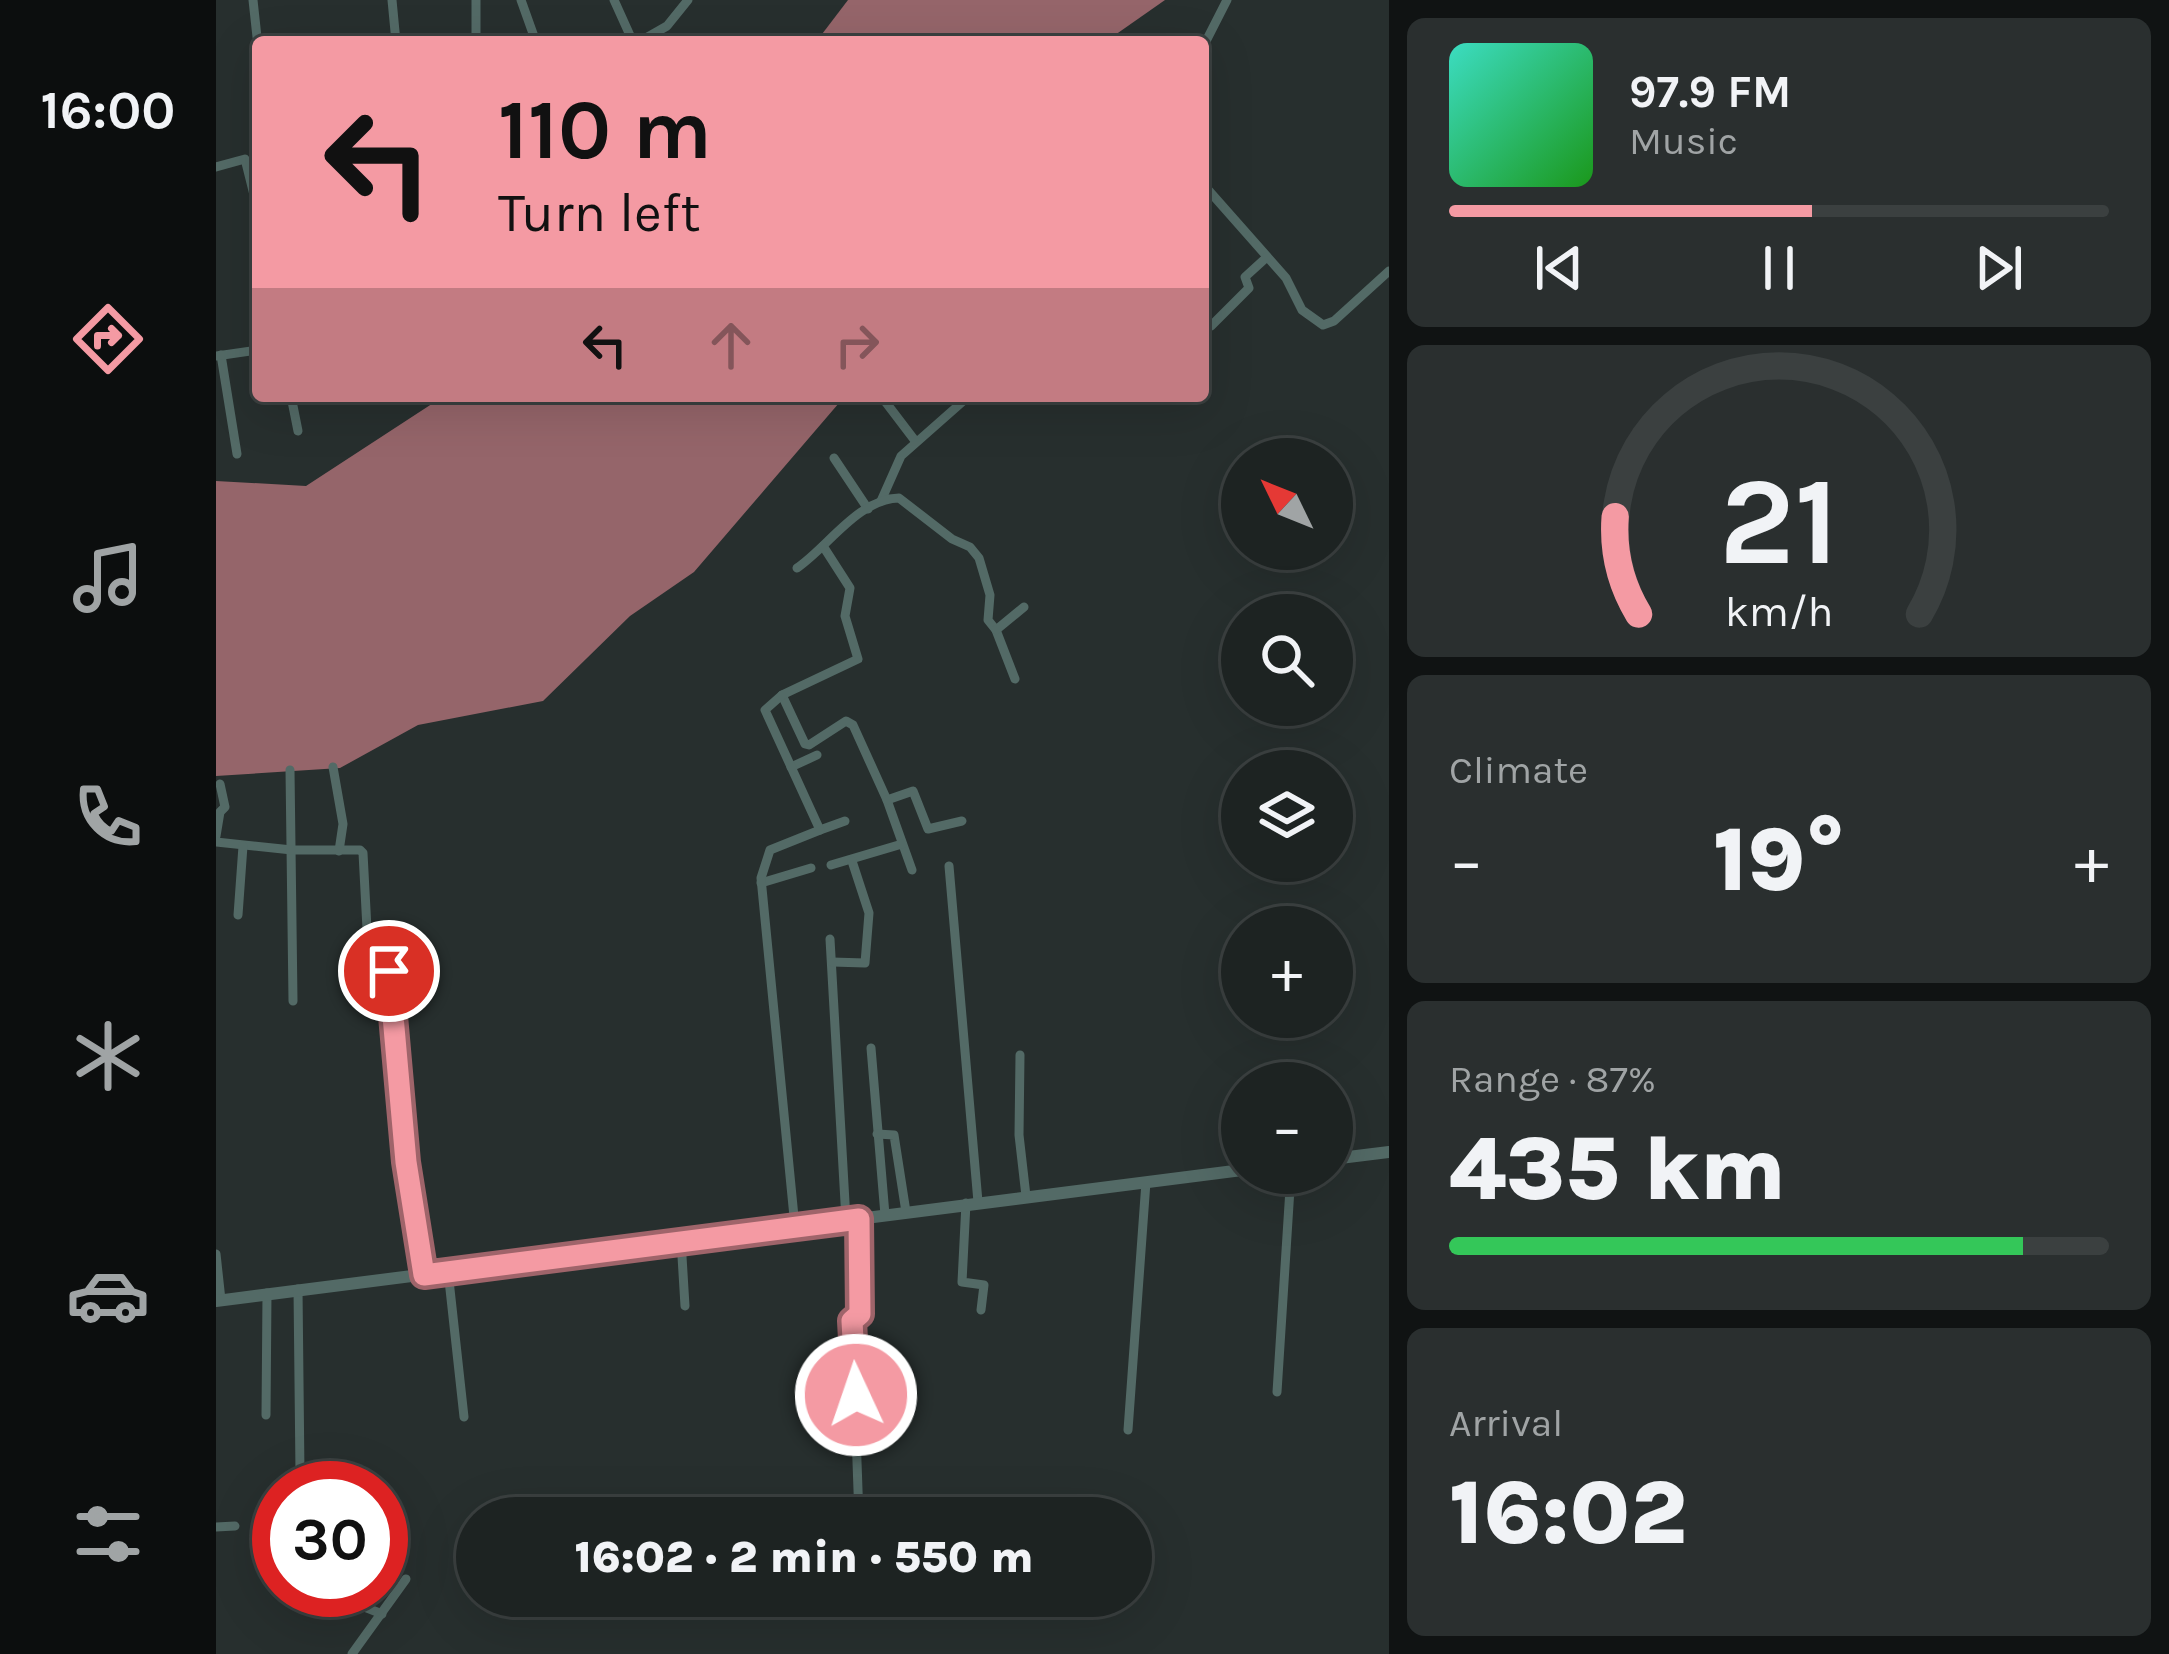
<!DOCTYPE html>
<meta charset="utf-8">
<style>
body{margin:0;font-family:Karla,sans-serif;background:#2a2f2f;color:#f1f3f6;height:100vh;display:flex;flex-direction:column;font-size:45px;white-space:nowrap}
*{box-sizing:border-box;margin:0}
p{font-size:39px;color:#a0a4a5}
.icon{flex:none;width:66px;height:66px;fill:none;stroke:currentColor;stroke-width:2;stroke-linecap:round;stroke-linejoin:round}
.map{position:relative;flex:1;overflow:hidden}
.drawer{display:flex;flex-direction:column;gap:18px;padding:18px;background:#101313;width:780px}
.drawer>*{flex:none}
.top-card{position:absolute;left:36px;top:36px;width:957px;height:366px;border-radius:12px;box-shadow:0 12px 48px #0002,0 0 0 3px #3b4040;background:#f49aa3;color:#111;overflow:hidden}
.needle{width:78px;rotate:313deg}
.tools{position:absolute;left:1005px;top:438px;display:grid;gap:24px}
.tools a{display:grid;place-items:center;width:132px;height:132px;border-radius:50%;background:#1d2322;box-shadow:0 12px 48px #0002,0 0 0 3px #3b4040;font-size:60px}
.speed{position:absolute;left:36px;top:1461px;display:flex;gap:24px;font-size:60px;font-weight:700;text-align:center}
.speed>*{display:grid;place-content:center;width:156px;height:156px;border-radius:50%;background:#1d2322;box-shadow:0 12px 48px #0002,0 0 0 3px #3b4040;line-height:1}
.speed .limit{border:18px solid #d22;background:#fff;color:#111}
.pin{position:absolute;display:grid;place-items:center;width:102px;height:102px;color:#fff;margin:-51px;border:6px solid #fff;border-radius:50%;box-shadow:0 3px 12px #0007}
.me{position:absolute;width:132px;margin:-66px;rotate:357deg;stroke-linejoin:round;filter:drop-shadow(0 0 9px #0008)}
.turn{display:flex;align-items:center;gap:42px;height:252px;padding:0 48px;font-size:54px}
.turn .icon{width:156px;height:156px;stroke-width:2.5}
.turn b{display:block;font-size:84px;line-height:102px}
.lanes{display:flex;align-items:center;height:114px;padding:0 48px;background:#0003;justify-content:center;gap:60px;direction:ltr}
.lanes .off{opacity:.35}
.big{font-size:90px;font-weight:800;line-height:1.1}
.drawer .widget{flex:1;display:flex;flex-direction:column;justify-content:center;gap:18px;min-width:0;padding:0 42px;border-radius:18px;background:#2a2f2f}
.drawer .dial{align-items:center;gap:0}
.dial svg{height:312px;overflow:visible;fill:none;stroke:#3b4040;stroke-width:7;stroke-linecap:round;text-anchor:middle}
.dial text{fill:#f1f3f6;stroke:none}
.song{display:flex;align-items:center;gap:36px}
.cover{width:144px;height:144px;border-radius:18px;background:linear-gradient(135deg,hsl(170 70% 55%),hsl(120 70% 35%))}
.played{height:12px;border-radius:6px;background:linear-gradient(90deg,#f49aa3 55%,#3b4040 55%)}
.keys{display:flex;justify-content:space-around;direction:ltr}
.heat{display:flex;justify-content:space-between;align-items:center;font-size:66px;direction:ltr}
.charge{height:18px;border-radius:9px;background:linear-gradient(90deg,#34c759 87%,#3b4040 0)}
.trip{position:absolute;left:240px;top:1497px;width:696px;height:120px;border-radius:60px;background:#1d2322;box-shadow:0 12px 48px #0002,0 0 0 3px #3b4040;font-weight:800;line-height:120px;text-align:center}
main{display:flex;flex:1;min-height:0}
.tabs{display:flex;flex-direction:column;width:216px;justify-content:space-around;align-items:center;background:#0c0e0e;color:#a0a4a5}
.tabs .icon{width:84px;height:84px}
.tabs .on{color:#f49aa3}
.tabs b{font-size:54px;color:#f1f3f6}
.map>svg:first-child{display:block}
.water{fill:#95656a}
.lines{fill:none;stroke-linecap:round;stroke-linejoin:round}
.minor{stroke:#536a66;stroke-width:9}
.tertiary{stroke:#536a66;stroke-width:12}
.route-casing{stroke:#9f646a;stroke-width:30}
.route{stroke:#f49aa3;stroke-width:21}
</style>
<main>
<nav class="tabs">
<b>16:00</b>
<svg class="icon on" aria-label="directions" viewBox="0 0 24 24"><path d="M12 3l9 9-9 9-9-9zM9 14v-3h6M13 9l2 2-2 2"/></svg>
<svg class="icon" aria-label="music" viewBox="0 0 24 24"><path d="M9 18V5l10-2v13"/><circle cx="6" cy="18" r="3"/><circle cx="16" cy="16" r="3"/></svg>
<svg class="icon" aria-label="phone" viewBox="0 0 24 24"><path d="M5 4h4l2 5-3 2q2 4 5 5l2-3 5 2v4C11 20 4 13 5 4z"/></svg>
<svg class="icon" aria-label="climate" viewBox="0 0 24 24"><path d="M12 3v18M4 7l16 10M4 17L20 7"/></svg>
<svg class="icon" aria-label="car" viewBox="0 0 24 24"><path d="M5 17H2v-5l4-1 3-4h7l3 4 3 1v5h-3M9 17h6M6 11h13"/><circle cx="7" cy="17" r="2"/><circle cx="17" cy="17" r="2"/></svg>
<svg class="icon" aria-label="filters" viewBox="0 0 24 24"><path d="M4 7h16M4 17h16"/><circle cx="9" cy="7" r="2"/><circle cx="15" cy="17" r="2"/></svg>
</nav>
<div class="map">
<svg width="1173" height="1654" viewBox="0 0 1173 1654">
<rect width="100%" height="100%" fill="#272f2e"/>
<g class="water">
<polygon points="632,0 949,0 889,42 600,42"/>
<polygon points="228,396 629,396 478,572 414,616 327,701 202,725 124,768 0,776 0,481 90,486"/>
</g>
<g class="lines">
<g class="minor">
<polyline points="37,0 41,37 47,42"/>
<polyline points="176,0 180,42"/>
<polyline points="305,0 320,42"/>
<polyline points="398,0 417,42"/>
<polyline points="260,42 260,0"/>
<polyline points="423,42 451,26 472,0"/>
<polyline points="987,47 1011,0"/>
<polyline points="0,167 29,159 42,211"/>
<polyline points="987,184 1070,278 1086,310 1107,325 1118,321 1173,271"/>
<polyline points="995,326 1033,288 1029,277 1051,257"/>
<polyline points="5,355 21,454"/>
<polyline points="0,356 42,350"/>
<polyline points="75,396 82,431"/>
<polyline points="665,396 700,442"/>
<polyline points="618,458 652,509"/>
<polyline points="665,501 685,456 753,396"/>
<path d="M581,568C612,547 642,499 683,498L736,539L754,547L763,558L774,595L772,620L780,630L799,679"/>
<polyline points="780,630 808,607"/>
<polyline points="566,695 589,744 593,745 630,721 637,725 671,800 696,870"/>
<polyline points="117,767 127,824 123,851"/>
<polyline points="575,767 601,755"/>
<polyline points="74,770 77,1001"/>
<polyline points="671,800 697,791 712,829 746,821"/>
<polyline points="604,830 629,821"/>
<polyline points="0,836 4,812 9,807 4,784"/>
<polyline points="0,842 76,850 144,850 147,853 153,967 175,974 190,1162 208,1275"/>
<polyline points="615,865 686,844"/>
<polyline points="733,866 762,1202"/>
<polyline points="545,883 595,868"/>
<polyline points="22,915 27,846"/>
<polyline points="614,939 630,1220"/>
<polyline points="616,962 649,963 653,913 636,861"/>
<polyline points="655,1048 669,1215"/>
<polyline points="804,1055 803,1135 810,1196"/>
<polyline points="661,1134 678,1135 690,1212"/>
<polyline points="750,1203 746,1282 768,1285 765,1310"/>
<polyline points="643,1219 644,1314 636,1321 643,1518"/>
<polyline points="579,1227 545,878 554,850 604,830 549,710 566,695 642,659 629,616 634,588 607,546"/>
<polyline points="465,1240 469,1306"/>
<polyline points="0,1254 5,1300"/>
<polyline points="232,1271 248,1417"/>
<polyline points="82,1289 84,1474"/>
<polyline points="1061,1392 1075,1173"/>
<polyline points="50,1415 51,1293"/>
<polyline points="912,1430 930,1182"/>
<polyline points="0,1527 19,1526"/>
<polyline points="106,1590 166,1614"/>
<polyline points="136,1654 190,1579"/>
</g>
<g class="tertiary">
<polyline points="1116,1159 1173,1152"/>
<polyline points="0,1301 1026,1170"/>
</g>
</g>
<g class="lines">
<g class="route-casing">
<polyline id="route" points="173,971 190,1162 208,1275 643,1219 644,1314 636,1321 640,1395"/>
</g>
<use href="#route" class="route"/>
</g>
</svg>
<div class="tools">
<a><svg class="needle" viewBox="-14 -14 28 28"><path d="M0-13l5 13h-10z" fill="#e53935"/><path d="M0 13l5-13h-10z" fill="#a0a4a5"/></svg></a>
<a><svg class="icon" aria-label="search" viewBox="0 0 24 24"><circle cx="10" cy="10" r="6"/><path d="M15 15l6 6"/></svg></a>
<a><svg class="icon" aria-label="layers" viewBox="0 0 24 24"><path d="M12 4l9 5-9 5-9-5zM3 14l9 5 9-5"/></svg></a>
<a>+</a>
<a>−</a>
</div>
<div class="speed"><div class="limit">30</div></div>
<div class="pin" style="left:173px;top:971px;background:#d93025"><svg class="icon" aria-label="arrive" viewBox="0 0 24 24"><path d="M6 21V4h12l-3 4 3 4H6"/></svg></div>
<svg class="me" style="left:640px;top:1395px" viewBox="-20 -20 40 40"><circle r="17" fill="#f49aa3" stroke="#fff" stroke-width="3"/><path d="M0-11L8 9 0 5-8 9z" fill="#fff"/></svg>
<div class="trip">16:02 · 2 min · 550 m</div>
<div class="top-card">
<div class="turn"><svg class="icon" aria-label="left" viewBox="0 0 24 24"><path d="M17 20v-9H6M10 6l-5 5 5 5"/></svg><div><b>110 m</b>Turn left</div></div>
<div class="lanes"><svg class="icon" aria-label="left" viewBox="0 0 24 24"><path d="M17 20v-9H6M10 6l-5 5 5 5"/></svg><svg class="icon off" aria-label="ahead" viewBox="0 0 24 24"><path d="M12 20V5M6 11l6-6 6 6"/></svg><svg class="icon off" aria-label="right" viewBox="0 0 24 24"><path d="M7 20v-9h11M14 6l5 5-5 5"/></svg></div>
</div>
</div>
<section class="drawer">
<div class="widget">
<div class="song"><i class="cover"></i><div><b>97.9 FM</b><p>Music</p></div></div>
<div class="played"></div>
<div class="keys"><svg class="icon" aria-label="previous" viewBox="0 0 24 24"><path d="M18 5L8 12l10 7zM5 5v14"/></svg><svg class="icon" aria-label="pause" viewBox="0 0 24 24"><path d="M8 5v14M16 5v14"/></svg><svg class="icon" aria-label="next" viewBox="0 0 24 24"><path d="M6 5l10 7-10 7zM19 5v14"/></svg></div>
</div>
<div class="widget dial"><svg viewBox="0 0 100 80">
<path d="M14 69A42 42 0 1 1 86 69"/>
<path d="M14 69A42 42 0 0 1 8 44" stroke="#f49aa3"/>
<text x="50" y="56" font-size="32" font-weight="700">21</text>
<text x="50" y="72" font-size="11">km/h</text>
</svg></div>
<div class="widget"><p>Climate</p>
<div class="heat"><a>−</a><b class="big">19°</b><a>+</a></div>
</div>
<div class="widget"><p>Range · 87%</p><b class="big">435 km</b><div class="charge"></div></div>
<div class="widget"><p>Arrival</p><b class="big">16:02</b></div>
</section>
</main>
